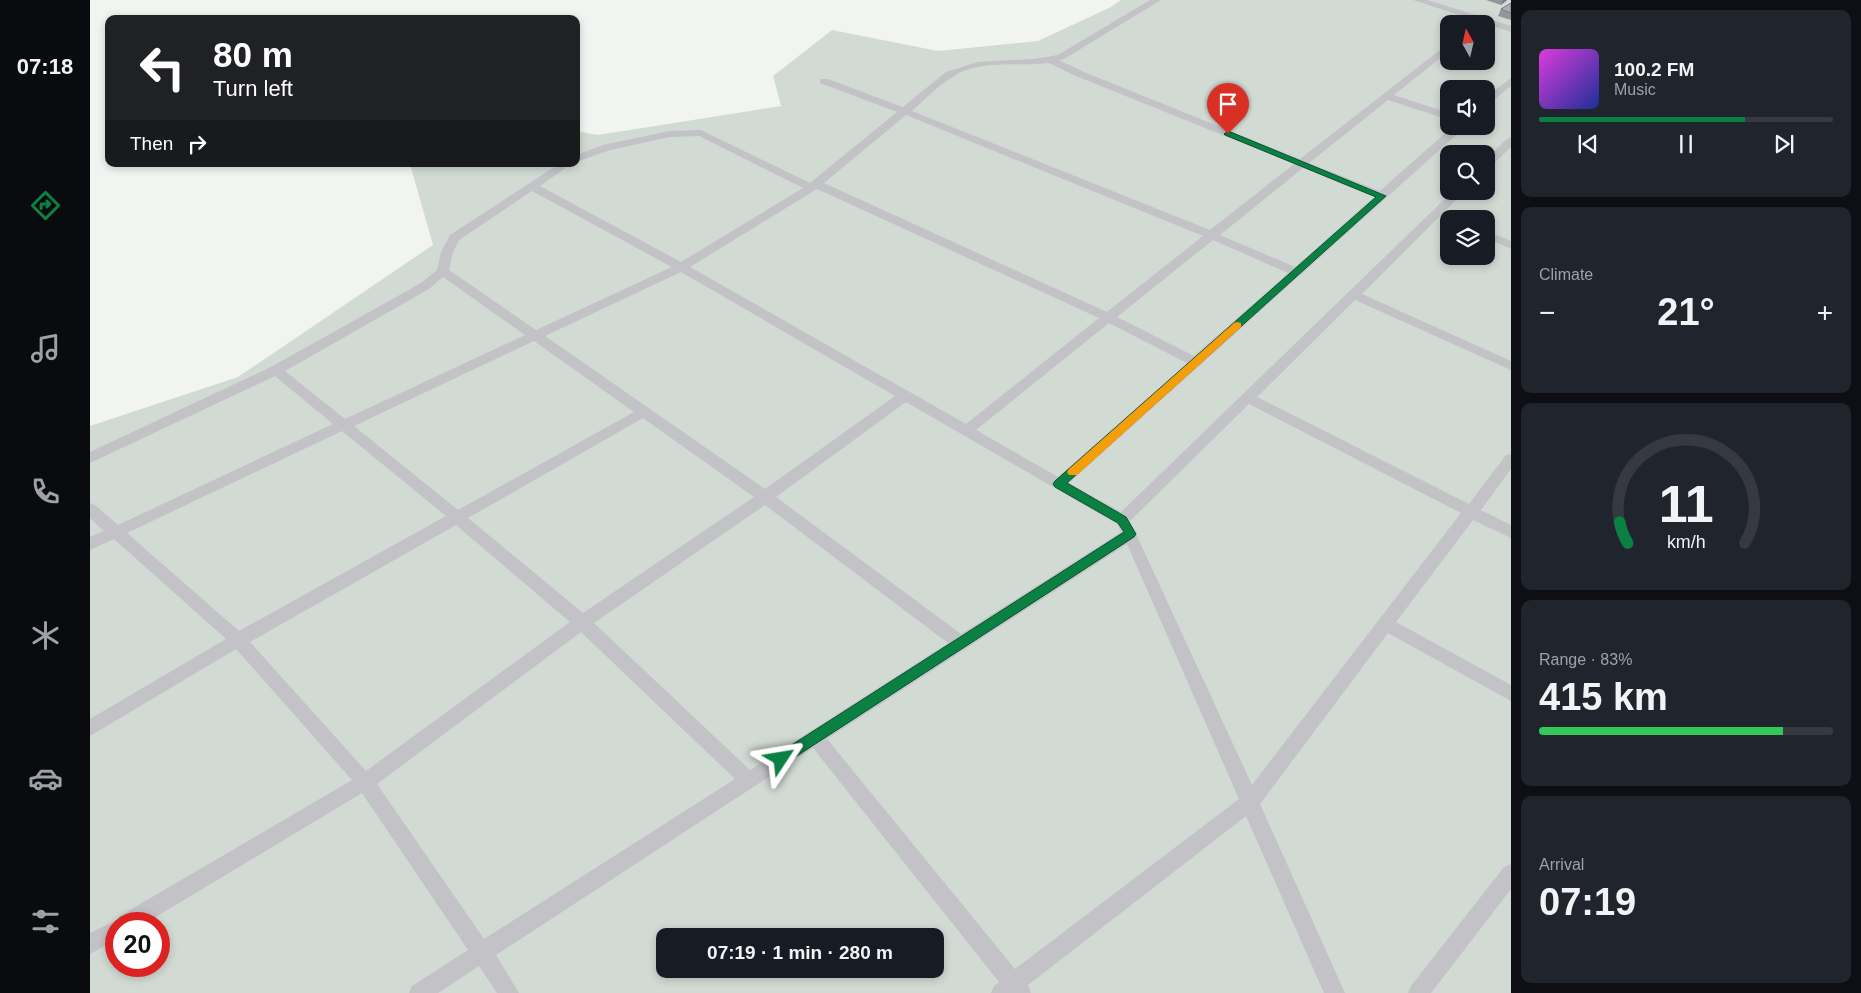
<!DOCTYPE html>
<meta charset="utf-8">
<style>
body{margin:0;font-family:Helvetica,sans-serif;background:#20242c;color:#f1f3f6;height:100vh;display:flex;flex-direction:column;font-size:19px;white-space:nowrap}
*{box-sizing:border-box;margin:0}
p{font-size:16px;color:#9ea1a6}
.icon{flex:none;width:28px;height:28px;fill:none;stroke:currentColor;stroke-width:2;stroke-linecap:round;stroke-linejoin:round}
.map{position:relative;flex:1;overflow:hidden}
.sheet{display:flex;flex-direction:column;gap:10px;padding:10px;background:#0d0f14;width:350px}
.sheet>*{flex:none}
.top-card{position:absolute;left:15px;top:15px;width:475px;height:152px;border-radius:10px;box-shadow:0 2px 8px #0003;background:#202124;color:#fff;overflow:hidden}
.needle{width:32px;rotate:352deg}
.fabs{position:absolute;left:1350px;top:15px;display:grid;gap:10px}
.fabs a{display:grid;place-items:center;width:55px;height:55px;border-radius:10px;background:#171b24;box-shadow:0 2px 8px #0003;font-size:25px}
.speed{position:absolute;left:15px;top:912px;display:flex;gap:10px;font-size:25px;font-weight:700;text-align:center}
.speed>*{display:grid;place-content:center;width:65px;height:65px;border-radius:50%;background:#171b24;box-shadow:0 2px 8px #0003;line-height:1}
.speed .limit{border:8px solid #d22;background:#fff;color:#111}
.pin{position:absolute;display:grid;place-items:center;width:42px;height:42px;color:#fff;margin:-51px -21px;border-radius:50% 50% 50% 0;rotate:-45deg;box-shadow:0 0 5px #0007}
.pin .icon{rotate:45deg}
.me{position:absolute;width:55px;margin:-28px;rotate:57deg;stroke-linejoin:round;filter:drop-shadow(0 0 4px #0008)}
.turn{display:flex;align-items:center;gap:18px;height:105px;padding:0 25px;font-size:22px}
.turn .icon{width:65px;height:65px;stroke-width:2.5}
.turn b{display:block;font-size:35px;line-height:42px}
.then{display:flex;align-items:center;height:48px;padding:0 25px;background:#0003;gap:10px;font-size:19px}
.big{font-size:38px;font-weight:600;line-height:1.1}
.sheet .tile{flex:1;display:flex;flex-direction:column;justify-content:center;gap:8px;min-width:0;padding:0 18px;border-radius:10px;background:#20242c}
.sheet .dial{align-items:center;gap:0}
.dial svg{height:130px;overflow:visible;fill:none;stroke:#363941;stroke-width:7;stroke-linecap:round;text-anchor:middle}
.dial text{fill:#f1f3f6;stroke:none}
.song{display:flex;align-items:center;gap:15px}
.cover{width:60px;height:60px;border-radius:8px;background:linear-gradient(135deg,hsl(300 70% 55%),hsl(230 70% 35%))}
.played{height:5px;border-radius:2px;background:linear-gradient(90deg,#0b8043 70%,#363941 70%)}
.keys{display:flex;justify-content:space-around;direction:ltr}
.heat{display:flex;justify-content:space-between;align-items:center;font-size:28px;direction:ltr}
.charge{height:8px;border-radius:4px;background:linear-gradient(90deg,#34c759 83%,#363941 0)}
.trip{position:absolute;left:566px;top:928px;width:288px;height:50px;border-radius:10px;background:#171b24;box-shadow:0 2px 8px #0003;font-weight:600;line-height:50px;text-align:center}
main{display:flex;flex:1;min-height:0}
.tab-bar{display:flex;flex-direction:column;width:90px;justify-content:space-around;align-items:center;background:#090b0e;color:#9ea1a6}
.tab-bar .icon{width:35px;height:35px}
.tab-bar .current{color:#0b8043}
.tab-bar b{font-size:22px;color:#f1f3f6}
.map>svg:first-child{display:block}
.green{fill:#d2dad4;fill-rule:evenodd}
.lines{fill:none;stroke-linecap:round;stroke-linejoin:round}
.service{fill:#c2c2c7;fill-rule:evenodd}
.wall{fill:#95959d}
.shaded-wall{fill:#797980}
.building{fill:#adadb7;stroke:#797980}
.route{fill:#0b8043;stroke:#07532c}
.slow{fill:#f59e0b}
</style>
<main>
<nav class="tab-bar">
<b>07:18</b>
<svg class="icon current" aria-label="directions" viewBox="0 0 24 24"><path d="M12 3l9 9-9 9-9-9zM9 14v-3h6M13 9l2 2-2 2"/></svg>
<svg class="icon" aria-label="music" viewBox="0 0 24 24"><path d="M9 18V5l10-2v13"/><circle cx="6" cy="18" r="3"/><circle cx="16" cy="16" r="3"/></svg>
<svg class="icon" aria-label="phone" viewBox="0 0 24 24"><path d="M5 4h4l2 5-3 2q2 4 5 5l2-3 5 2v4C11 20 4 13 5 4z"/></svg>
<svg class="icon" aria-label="climate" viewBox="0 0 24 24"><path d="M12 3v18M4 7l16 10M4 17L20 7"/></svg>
<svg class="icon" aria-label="car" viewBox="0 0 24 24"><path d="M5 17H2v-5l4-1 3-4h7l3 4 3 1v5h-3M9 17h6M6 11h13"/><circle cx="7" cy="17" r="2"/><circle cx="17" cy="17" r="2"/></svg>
<svg class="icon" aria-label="filters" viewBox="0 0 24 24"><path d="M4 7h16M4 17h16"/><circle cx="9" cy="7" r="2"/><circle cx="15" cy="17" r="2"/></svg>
</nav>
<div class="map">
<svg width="1421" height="993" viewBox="0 0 1421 993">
<rect width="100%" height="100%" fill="#f2f4f1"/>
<path class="green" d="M1031,0H1421V993H0V426L148,377L343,245L320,164H486V131L508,135L691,106L683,76L742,30L848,51L948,41L1021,7ZM1359,24H1396V61H1359ZM1359,89H1396V126H1359ZM1359,154H1396V191H1359ZM1359,219H1396V256H1359ZM26,924H69V966H26ZM575,936H845V969H575Z"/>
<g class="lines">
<g class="service">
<path d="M1060,0H1071L974,59L969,60L994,72L1210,159L1359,43V51L1304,95L1359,113V120L1298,100L1219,163L1290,191L1363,126H1375L1374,128L979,483L1031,512L1363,191H1375L1272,294L1421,361V370L1265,300L1167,397L1379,504L1416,455L1421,454V469L1391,510L1421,525V538L1383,520L1306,622L1421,685V701L1298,633L1170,804L1255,993H1234L1156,816L938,985L941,993H901L904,986L909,982L723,748L406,955L429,993H407L389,966L348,993H319L322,986L378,950L272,793L54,924H26V940L0,954V933L27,920L28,917L262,780L146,649L0,736V719L136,639L24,539L0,550V537L14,531L0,518V503L5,505L28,525L243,424L185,376L0,463V452L181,367L331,283L347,270L351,252L360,235L469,164H481L450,186L591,262L713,188L609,136L580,137L520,150L486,162V155L513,145L580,131L611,130L720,183L807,112L730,83V79H738L813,107L856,72L888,62L943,59L968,55ZM959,63L986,76L1204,164L1120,230L822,111C835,99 849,85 864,76C892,59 928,67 959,63ZM816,115L1113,236L1017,312L734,183ZM1213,168L1284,197L1205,267L1130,235ZM727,189L1009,318L876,424L600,267ZM442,191L582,267L446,330L359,270L363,252L369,240ZM1123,240L1198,273L1104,356L1027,317ZM591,272L805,396L675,489L455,336ZM353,277L435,335L255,419L195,371L339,289ZM1019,323L1097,363L968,477L886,430ZM444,341L544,412L368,510L264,426ZM816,402L1027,524L1031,532L871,634L686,497ZM1159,404L1371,513L1162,785L1040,521ZM553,418L664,497L493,613L378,518ZM252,431L356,516L149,631L37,533ZM675,505L858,643L660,770L504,623ZM366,525L480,622L276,771L160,642ZM1037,544L1149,799L925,969L737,739ZM491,632L645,779L394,939L287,784Z"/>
<polygon points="1323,0 1337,0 1421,26 1421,32"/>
<polygon points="1421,78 1421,86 1396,106 1396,97"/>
<polygon points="1421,138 1421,147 1400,167 1396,168 1396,159 1417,139"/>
<polygon points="1396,231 1421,241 1421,249 1396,238"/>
<polygon points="1421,864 1421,889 1341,993 1318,993 1321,986 1414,867"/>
</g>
</g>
<g class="wall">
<polygon points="1396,0 1417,0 1411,5"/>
<polygon points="1421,3 1421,20 1408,16 1411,9"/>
</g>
<polygon class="shaded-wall" points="1413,0 1417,0 1411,5"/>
<polygon class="building" points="1421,3 1421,13 1411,9"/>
<polygon class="route" points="1138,131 1296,196 977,483 1036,517 1046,534 1044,537 696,763 691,765 686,763 684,759 686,755 1034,532 1028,523 965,487 963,484 965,481 1286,197 1135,135 1134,134"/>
<polygon class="slow" points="1147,322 1151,323 1151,327 987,475 979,475 977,472 979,469 1144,323"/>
</svg>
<div class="fabs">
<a><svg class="needle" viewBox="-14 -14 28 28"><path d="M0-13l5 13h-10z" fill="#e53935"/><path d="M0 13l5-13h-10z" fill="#9ea1a6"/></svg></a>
<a><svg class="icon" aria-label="sound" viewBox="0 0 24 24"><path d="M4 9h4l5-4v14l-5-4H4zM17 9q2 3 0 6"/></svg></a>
<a><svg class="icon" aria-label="search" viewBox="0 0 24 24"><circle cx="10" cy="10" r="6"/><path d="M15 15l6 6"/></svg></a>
<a><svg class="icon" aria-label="layers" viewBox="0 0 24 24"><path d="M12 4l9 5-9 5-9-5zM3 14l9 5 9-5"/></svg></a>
</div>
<div class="speed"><div class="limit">20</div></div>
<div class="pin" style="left:1138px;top:134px;background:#d93025"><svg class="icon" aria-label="arrive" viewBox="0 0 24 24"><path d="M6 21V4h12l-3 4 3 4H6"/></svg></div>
<svg class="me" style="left:691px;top:759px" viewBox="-20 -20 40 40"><path d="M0-17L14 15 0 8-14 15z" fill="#0b8043" stroke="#fff" stroke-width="4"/></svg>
<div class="trip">07:19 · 1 min · 280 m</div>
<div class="top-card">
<div class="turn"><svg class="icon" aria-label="left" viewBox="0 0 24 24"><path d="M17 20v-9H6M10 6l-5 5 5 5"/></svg><div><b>80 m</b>Turn left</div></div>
<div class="then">Then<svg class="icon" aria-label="right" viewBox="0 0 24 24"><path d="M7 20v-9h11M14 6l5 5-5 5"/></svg></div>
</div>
</div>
<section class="sheet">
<div class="tile">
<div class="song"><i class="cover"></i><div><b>100.2 FM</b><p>Music</p></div></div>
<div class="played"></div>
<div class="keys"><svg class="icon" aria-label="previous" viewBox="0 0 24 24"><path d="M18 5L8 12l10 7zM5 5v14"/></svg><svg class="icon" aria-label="pause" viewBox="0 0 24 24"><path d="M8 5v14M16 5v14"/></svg><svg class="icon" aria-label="next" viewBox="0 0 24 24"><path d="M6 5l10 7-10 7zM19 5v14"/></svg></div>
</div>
<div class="tile"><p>Climate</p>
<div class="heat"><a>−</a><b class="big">21°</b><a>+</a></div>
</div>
<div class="tile dial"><svg viewBox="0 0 100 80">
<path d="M14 69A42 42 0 1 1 86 69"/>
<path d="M14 69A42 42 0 0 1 9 56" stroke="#0b8043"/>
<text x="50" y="56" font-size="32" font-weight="700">11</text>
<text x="50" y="72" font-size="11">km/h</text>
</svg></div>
<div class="tile"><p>Range · 83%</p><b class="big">415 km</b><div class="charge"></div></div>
<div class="tile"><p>Arrival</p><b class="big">07:19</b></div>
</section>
</main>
